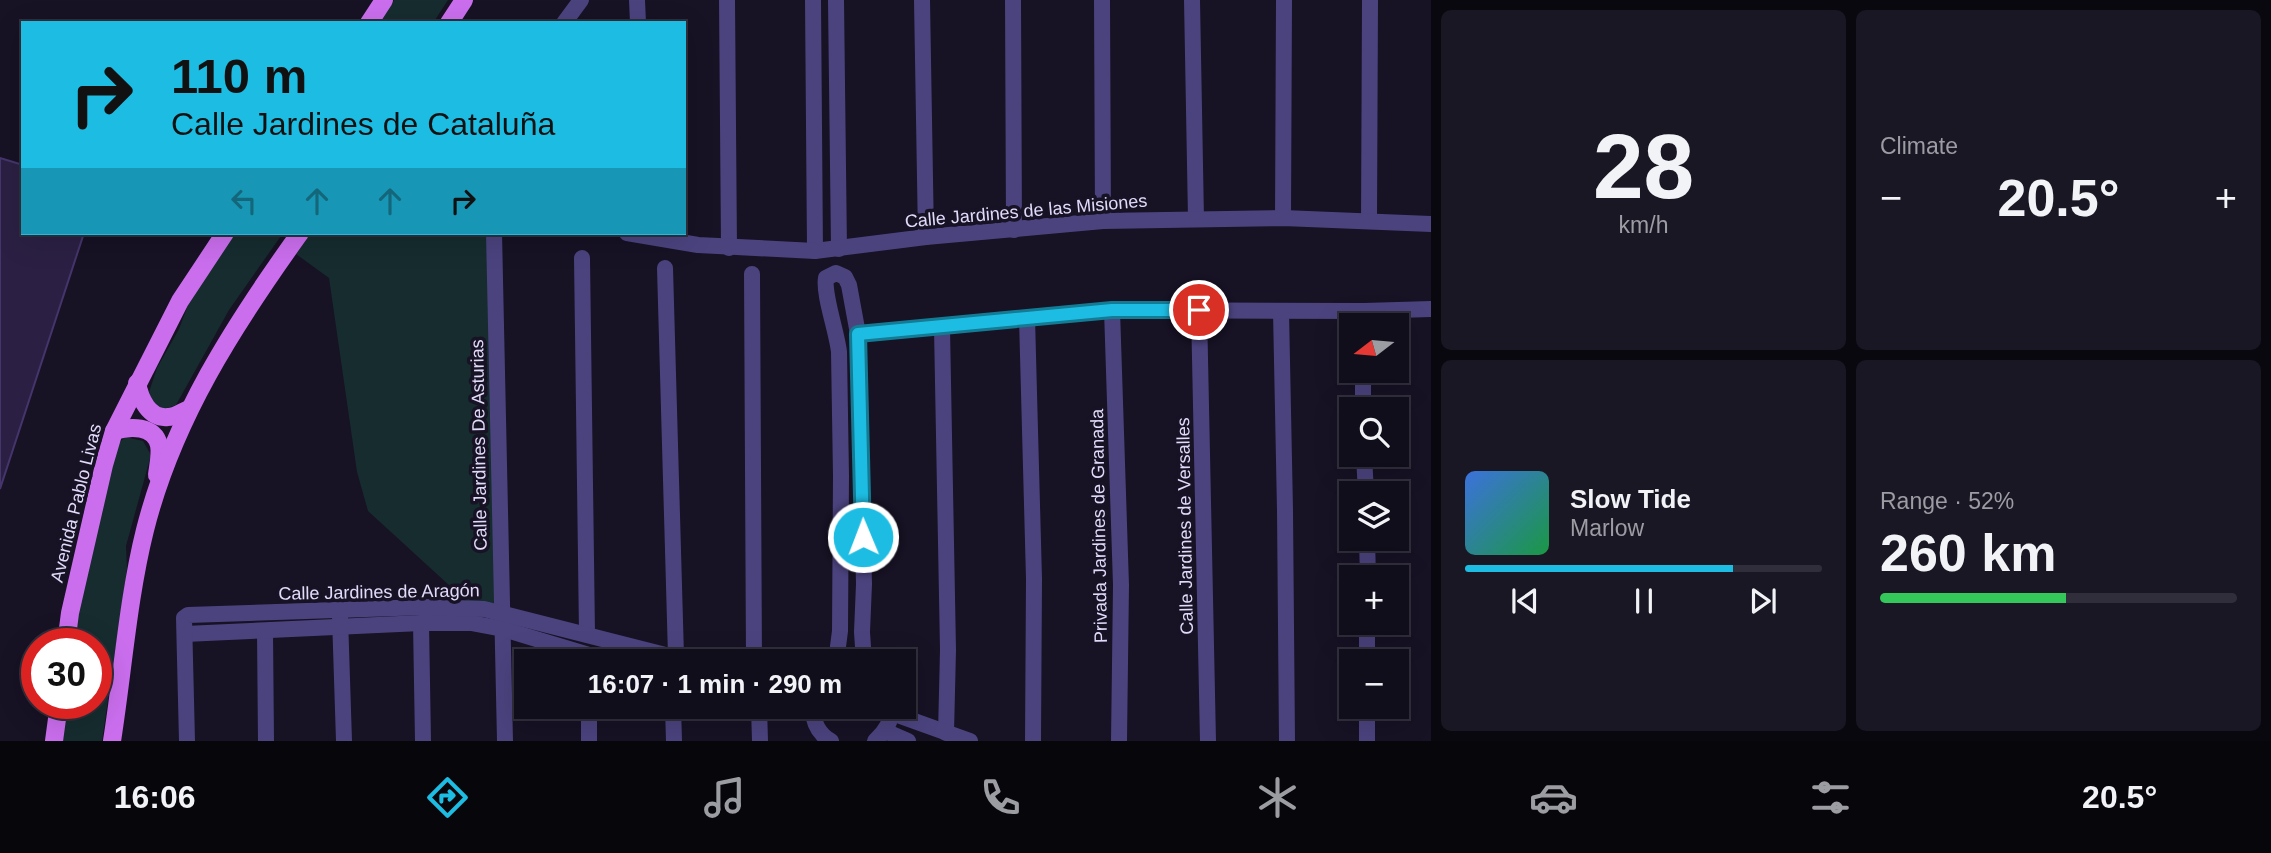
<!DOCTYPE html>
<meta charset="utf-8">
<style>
body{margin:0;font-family:Helvetica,sans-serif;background:#1a1724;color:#f1f3f6;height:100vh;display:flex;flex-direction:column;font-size:26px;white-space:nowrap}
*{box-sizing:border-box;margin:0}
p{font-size:23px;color:#9c9ca3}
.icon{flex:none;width:38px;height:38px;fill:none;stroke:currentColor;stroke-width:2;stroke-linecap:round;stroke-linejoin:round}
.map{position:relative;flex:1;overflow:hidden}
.details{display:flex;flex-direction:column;gap:10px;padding:10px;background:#09080f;width:840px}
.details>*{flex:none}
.top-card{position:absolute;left:21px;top:21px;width:665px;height:214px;border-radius:0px;box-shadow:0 7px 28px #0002,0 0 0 2px #302e3a;background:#1dbde3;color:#111;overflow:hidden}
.needle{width:46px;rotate:254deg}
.controls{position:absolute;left:1339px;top:313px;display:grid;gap:14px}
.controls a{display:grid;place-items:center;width:70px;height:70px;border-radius:0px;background:#110e1b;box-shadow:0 7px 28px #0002,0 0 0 2px #302e3a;font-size:35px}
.speed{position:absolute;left:21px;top:628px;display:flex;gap:14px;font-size:35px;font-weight:700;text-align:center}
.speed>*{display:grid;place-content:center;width:91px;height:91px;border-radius:50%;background:#110e1b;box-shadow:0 7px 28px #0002,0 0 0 2px #302e3a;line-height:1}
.speed .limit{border:10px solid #d22;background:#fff;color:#111}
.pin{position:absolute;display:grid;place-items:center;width:60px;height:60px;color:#fff;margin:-30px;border:4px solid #fff;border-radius:50%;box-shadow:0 2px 7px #0007}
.me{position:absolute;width:77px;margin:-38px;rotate:359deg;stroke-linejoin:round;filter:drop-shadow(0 0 5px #0008)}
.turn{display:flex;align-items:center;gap:24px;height:147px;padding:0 35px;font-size:32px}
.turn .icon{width:91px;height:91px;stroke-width:2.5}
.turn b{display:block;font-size:49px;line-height:60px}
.lanes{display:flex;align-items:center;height:66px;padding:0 35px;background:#0003;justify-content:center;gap:35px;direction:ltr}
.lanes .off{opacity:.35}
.big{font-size:52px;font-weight:700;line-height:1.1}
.details .card{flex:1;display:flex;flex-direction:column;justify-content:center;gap:10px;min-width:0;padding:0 24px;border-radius:10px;background:#1a1724}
.details .dial{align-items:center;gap:0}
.dial b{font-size:91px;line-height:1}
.song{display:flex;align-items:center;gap:21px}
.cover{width:84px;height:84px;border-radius:10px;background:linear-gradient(135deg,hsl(220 70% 55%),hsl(140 70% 35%))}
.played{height:7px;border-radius:4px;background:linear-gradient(90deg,#1dbde3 75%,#302e3a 75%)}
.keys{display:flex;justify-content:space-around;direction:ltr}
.heat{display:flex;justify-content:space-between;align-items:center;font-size:38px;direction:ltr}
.charge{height:10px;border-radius:5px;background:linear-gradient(90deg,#34c759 52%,#302e3a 0)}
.details .tiles{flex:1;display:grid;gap:10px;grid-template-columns:repeat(2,1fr)}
.trip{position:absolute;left:514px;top:649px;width:402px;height:70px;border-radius:0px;background:#110e1b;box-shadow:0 7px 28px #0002,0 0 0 2px #302e3a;font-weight:700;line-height:70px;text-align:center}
.menu{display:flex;height:112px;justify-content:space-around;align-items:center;background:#07060b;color:#9c9ca3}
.menu .icon{width:49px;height:49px}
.menu .selected{color:#1dbde3}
.menu b{font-size:32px;color:#f1f3f6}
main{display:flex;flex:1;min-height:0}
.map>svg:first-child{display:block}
.green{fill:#162c2e}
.building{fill:#2b2043;stroke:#45356c;stroke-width:2}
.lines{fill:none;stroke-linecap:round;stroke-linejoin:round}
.minor{stroke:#4b437e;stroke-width:16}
.major{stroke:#ca6eed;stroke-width:18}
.route-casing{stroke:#137b94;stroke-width:18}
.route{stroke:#1dbde3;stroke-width:12}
.labels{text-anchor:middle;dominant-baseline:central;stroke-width:7;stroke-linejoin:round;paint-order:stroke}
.street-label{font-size:18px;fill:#e1dafa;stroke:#171224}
</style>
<main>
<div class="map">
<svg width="1431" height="741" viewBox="0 0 1431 741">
<rect width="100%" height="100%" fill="#171224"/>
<g class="green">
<polygon points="394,0 448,0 433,23 378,23"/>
<polygon points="230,233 283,233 229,310 176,405 161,410 150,399 149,392 157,368 179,329 188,305"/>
<polygon points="311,233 494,233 502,612 474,608 368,511 357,472 329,278 296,254"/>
<polygon points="125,437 143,441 151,455 126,546 127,569 102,741 62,741 65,704 96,704 96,644 72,644 87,556 118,444"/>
</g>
<polygon class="building" points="0,158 23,165 23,233 84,233 0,489"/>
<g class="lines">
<g class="minor">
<polyline points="637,0 638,23"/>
<polyline points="727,0 729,248"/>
<polyline points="813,0 815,251"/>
<polyline points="836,0 839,249"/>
<polyline points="922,0 926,237"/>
<polyline points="1013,0 1014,230"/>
<polyline points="1102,0 1103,221"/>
<polyline points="1192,0 1196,219"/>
<polyline points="564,23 581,0"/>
<polyline points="1283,218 1284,0"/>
<polyline points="1369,221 1370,0"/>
<polyline points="494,233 505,741"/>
<polyline points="627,233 698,245 815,251 926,237 1103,221 1283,218 1431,224"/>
<polyline points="582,258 587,634"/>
<polyline points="665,268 676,656"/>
<polyline points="752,274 754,662"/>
<polyline points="1112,310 1121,585 1119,741"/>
<polyline points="1199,310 1208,741"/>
<polyline points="1281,311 1285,510 1287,741"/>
<polyline points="1027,318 1034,579 1033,741"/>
<polyline points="942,328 948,650 946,733"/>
<polyline points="858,334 1112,310 1364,311 1431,309"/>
<polyline points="1363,410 1363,371"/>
<polyline points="1364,455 1366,494"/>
<polyline points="1367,539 1368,578"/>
<polyline points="340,617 344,741"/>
<polyline points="421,623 423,741"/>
<polyline points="265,632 266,741"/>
<polyline points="185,634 421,623 471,623 503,629 612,662"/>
<path d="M836,662L840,631L841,476L839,352C837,332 823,294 826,278L836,273L845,277L849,285L858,334L864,584L862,632L864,662"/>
<polyline points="1367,662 1367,623"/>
<polyline points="589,707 589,741"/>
<polyline points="673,707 674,741"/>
<polyline points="759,707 760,741"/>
<path d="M812,707C813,721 818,734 831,741"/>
<polyline points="892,713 970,741"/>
<polyline points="885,731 908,741"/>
<polyline points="187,741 184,618 188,615 425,607 484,609 693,662"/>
<path d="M875,741C885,732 892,721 892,707"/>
<polyline points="1367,741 1367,707"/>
</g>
<g class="major">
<polyline points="369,23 384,0"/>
<polyline points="449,23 464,0"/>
<path d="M137,383C140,399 149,419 168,417C175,417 183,411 189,409"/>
<path d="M114,431C130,426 154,425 159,445C161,454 158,466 157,475"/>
<polyline points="66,644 70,613 104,465 114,431 180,301 225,233"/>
<polyline points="54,741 59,704"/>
<path d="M112,741C123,671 128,598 145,530C173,419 234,325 300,233"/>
</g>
</g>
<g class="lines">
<g class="route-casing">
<polyline id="route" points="863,537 858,334 1112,310 1199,310"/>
</g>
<use href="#route" class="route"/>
</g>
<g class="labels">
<g class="street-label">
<text transform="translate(1026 211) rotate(-5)">Calle Jardines de las Misiones</text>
<text transform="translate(479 445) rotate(-91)">Calle Jardines De Asturias</text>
<text transform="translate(76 503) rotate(-76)">Avenida Pablo Livas</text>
<text transform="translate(1099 526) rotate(-91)">Privada Jardines de Granada</text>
<text transform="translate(1185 526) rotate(-91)">Calle Jardines de Versalles</text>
<text transform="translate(379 592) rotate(-1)">Calle Jardines de Aragón</text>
</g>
</g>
</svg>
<div class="controls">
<a><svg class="needle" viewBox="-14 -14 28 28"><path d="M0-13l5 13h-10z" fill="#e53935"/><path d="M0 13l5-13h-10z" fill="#9c9ca3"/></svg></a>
<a><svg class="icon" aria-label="search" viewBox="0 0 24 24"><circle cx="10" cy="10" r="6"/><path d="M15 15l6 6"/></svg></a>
<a><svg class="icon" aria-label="layers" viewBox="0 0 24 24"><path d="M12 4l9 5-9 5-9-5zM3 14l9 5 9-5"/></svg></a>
<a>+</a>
<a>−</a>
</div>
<div class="speed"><div class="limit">30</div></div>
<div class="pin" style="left:1199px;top:310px;background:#d93025"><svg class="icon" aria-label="arrive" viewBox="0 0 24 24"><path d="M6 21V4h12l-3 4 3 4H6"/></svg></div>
<svg class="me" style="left:863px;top:537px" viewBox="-20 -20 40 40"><circle r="17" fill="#1dbde3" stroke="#fff" stroke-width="3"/><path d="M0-11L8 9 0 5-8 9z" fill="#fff"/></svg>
<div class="trip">16:07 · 1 min · 290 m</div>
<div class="top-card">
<div class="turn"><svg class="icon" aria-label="right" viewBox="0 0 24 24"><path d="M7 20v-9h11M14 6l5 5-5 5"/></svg><div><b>110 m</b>Calle Jardines de Cataluña</div></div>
<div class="lanes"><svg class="icon off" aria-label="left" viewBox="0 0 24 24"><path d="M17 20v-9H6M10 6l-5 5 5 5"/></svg><svg class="icon off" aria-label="ahead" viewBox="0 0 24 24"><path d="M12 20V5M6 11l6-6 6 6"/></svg><svg class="icon off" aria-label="ahead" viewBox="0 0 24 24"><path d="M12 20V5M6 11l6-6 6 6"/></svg><svg class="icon" aria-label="right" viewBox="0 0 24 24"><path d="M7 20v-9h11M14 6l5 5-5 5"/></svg></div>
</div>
</div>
<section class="details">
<div class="tiles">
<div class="card dial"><b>28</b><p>km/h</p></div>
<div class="card"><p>Climate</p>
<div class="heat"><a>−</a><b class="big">20.5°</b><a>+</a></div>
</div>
<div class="card">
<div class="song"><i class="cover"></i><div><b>Slow Tide</b><p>Marlow</p></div></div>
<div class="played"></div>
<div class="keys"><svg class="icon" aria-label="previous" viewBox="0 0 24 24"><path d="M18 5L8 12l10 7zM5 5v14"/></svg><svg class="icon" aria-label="pause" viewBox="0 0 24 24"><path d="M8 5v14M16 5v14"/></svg><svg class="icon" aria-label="next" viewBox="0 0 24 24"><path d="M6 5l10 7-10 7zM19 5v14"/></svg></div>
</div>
<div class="card"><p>Range · 52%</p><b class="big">260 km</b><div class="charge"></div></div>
</div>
</section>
</main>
<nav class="menu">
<b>16:06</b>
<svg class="icon selected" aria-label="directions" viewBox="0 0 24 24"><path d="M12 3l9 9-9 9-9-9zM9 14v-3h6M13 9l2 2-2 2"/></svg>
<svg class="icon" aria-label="music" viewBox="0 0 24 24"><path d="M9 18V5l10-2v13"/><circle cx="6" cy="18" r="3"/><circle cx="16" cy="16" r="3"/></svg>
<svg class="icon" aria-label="phone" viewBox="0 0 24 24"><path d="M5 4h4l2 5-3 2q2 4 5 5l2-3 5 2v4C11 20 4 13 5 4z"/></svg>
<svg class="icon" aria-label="climate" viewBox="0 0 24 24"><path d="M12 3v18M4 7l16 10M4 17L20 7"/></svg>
<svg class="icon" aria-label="car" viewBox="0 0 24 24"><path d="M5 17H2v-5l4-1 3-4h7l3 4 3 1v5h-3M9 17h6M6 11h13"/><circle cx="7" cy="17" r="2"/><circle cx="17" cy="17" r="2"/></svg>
<svg class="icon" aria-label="filters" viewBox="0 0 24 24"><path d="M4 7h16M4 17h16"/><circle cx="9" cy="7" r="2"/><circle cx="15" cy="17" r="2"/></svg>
<b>20.5°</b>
</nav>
